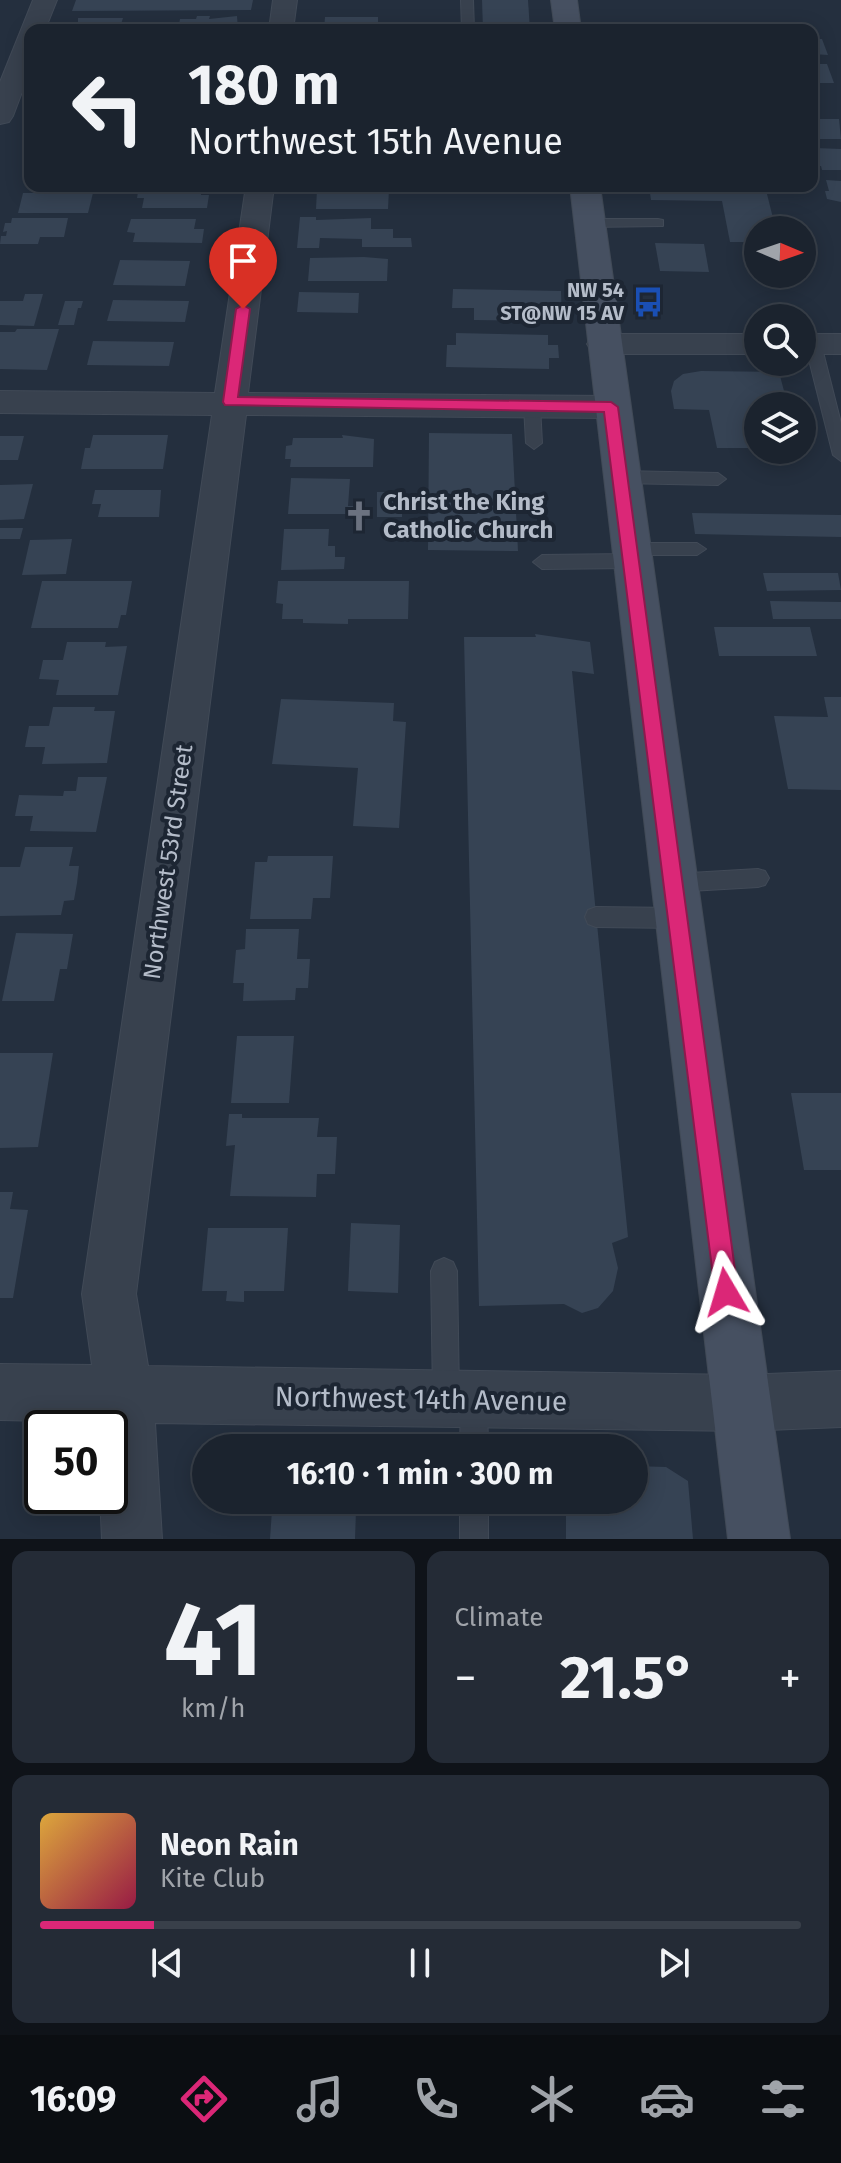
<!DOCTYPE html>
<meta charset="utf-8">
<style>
body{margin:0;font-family:"Fira Sans",sans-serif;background:#242b36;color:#f1f3f6;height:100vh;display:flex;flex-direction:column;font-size:30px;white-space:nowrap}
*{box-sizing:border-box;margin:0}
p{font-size:26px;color:#a0a4aa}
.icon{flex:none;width:44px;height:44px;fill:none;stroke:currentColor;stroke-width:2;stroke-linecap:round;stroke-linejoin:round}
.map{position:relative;height:1539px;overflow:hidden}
.side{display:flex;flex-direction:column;gap:12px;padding:12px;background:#0f1319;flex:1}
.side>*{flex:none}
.guide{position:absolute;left:24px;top:24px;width:794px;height:168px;border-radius:16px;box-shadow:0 4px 20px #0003,0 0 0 2px #39404a;background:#1b232e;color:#f1f3f6;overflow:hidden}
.needle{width:52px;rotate:92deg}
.tools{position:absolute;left:744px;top:216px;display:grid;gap:16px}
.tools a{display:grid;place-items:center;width:72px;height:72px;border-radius:50%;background:#1b232e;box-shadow:0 4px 20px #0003,0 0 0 2px #39404a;font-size:40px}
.speed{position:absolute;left:24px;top:1410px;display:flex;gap:16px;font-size:40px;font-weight:700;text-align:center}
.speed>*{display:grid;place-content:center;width:104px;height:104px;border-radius:50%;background:#1b232e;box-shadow:0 4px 20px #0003,0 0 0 2px #39404a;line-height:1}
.speed .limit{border:4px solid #111;border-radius:12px;background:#fff;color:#111}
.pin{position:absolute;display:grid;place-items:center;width:68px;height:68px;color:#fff;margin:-82px -34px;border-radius:50% 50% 50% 0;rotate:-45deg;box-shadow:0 0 8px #0007}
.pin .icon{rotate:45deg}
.me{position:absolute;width:88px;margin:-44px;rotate:353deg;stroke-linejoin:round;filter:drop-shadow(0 0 6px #0008)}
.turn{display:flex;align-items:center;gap:28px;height:168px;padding:0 32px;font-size:36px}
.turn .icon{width:104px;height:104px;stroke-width:2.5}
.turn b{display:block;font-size:56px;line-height:68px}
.big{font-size:60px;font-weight:700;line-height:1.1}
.side .card{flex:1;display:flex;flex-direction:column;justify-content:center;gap:12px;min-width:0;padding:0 28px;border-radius:16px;background:#242b36}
.side .dial{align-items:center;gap:0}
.dial b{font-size:104px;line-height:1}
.song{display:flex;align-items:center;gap:24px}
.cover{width:96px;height:96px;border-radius:12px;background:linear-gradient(135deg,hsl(40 70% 55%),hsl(340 70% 35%))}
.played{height:8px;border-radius:4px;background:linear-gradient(90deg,#db2777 15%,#39404a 15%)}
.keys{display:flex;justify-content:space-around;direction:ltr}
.heat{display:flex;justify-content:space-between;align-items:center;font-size:44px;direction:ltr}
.side .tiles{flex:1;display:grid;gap:12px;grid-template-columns:1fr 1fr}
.card:last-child{grid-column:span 2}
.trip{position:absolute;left:192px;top:1434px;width:456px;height:80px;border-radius:40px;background:#1b232e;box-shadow:0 4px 20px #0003,0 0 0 2px #39404a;font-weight:700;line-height:80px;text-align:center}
.tabs{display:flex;height:128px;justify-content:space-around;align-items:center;background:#0b0e12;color:#a0a4aa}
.tabs .icon{width:56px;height:56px}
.tabs .on{color:#db2777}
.tabs b{font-size:36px;color:#f1f3f6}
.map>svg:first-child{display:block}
.building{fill:#364354}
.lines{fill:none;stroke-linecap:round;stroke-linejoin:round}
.service-casing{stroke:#414a57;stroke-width:2}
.minor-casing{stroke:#414a57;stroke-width:2}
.secondary-casing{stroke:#414a57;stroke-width:2}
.service{fill:#38414e;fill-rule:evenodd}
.minor{fill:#38414e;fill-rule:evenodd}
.secondary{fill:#465061;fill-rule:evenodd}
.route{fill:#db2777;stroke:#8e194d;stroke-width:2}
.labels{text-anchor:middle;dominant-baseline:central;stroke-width:8;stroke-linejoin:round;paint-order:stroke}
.far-poi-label{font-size:20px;font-weight:bold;fill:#b4bcc9;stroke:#1d2633;text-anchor:end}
.poi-label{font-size:24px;font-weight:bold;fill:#b4bcc9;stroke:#1d2633;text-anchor:start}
.street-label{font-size:24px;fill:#b4bcc9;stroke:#1d2633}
.near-street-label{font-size:28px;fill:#b4bcc9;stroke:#1d2633}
</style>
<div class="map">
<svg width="841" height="1539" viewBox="0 0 841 1539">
<rect width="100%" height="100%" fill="#242f3e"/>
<g class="building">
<polygon points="76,0 253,0 251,10 72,11"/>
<polygon points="482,0 528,0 530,30 483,30"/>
<polygon points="197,16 210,16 209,19 237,16 238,30 178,30 180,19 196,19"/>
<polygon points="325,17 378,17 378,23 373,23 372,30 324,30"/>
<polygon points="78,18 123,18 121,24 124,24 123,30 78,30"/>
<polygon points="812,39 822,39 828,55 812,54"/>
<polygon points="812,64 827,64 834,83 812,83"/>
<polygon points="812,119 839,119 841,139 818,139"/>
<polygon points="815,148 841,149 841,170 822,170 821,166 817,166 815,160 819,160"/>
<polygon points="826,180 841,181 841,202 827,199 825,191 829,191"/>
<polygon points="139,186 202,186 201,195 209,195 207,208 142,208 144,198 137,198"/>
<polygon points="649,186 765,186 776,230 758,230 758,242 730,242 722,201 651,200"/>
<polygon points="339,188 389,189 388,209 316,209 317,189"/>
<polygon points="23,193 93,193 88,213 18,213"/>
<polygon points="300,217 316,217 316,220 371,218 371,229 393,229 393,238 411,238 412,247 362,247 362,239 320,238 319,248 297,248"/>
<polygon points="12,218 68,218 64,237 40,237 38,244 0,244 1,236 6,236 7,231 3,232 5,223 11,223"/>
<polygon points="131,219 196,219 194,229 204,229 202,243 133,242 135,233 127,232"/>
<polygon points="655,243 704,244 709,272 660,271"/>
<polygon points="364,257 388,259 387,281 308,281 310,258"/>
<polygon points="120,260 190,261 185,286 113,285"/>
<polygon points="453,289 561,291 562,321 474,320 474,308 452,308"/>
<polygon points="299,292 359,293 358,313 297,312"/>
<polygon points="25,294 43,294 34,326 0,325 0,301 23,301"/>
<polygon points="113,300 189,301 185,322 107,321"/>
<polygon points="65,301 83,301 81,308 78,308 74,325 58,325"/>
<polygon points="17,329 59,329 47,370 0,369 0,332 15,332"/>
<polygon points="456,333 548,335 548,345 558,345 559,358 549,358 549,369 446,367 447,345 456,345"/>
<polygon points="93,341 174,342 169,366 87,365"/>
<polygon points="701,371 779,372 788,406 758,406 758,448 717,448 709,410 674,409 671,391 674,381 683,374"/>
<polygon points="429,433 512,434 518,551 428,550"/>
<polygon points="93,435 168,435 163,469 81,469 85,448 90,448"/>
<polygon points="342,435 374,439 373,467 290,467 291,459 285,459 286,446 292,445 293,438 343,438"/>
<polygon points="0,436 24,436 18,460 0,460"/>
<polygon points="291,478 350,479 348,506 359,506 358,514 288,514"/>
<polygon points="33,484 24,519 0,520 0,485"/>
<polygon points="95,490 161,490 159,517 98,517 101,504 92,504"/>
<rect x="377" y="492" width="25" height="25"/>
<polygon points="692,513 841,515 841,537 695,534"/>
<polygon points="0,528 23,528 20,539 0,539"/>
<polygon points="284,529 329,529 328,546 335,546 335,557 345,557 344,569 281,570"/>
<polygon points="72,539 66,574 22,575 30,540"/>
<polygon points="763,573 838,573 841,590 767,591"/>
<polygon points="42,581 132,581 126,615 121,615 118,628 31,628"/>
<polygon points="278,581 409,581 408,619 348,619 348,624 303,623 303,619 282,619 283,604 276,603"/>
<polygon points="770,601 841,602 841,619 773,619"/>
<polygon points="714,627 810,627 817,656 719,656"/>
<polygon points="535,634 590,642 594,674 572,671 628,1237 612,1243 618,1268 613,1291 598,1308 582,1313 564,1304 479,1306 464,637 536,637"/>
<polygon points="67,642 106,642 105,647 127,646 118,695 56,695 59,680 39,679 43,660 63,660"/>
<polygon points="824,697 841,697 841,790 788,789 774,716 828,717"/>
<polygon points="281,699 394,703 393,721 406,722 399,828 353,826 358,768 272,764"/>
<polygon points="53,707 95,707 94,711 115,711 107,763 42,764 45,747 25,747 29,726 49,726"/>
<polygon points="78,777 107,777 96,832 30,831 33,816 15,816 19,795 63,796 64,791 76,791"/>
<polygon points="25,847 73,847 69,866 79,866 77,883 74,900 64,901 61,915 0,916 0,867 20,867"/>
<polygon points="268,856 333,856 330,898 313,898 311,919 250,919 255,862 267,862"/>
<polygon points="246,929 299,929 297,959 310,959 308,988 296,988 295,1000 243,1001 244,983 233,983 236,950 245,949"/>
<polygon points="16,933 73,934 67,969 60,969 54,1001 2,1001"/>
<polygon points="237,1036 294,1036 289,1103 231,1103"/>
<polygon points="0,1053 53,1053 38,1147 0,1148"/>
<polygon points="791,1093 841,1093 841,1170 804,1170"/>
<polygon points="229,1114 242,1114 242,1118 319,1118 317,1137 337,1137 335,1174 317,1174 316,1197 230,1196 235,1145 226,1146"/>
<polygon points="0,1192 13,1192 10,1209 28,1210 13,1298 0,1298"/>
<polygon points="351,1223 400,1225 398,1293 348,1291"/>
<polygon points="208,1228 288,1228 284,1291 244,1291 244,1302 226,1301 227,1291 202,1291"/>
<polygon points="634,1466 666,1467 688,1481 693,1539 566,1539 566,1500 634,1500"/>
<polygon points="272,1510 356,1511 355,1539 270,1539"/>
</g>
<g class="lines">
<g class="service-casing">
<g id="service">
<polygon points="461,0 473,0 474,30 462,30"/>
<polygon points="658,219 663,220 663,226 589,227 582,223 589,219"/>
<polygon points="813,339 821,344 841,423 841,461 833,455 805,344"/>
<polygon points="532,401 540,406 542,443 534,449 526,443 524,406"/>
<polygon points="620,471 718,473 726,479 718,485 620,483 612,477"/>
<polygon points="630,543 697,543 706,549 697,555 634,555 640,561 631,568 542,569 533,562 542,555 627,554 621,549"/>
<polygon points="758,869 765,871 769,878 765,885 758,887 673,892 665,890 662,883 665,876 673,874"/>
<polygon points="596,907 677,908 685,911 688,918 685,925 677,928 596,927 588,924 585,917 588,910"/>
<polygon points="444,1258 453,1262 457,1271 459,1395 456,1405 446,1408 436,1405 433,1395 431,1271 435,1262"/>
<polygon points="474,1386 484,1389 487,1399 488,1448 460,1448 461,1399 464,1389"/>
<rect x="460" y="1500" width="28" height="39"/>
</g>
</g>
<g class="minor-casing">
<g id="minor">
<polygon points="33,0 57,0 45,30 30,30 30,71 13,116 9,122 0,124 0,82"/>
<polygon points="273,0 297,0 293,30 269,30"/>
<polygon points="246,186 274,186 248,393 611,396 623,399 628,407 623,415 611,418 246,415 136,1294 148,1366 741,1375 841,1371 841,1427 741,1431 155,1423 162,1539 102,1539 100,1496 110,1496 110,1428 98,1428 98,1422 0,1420 0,1364 92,1365 82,1294 212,415 0,413 0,391 215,393"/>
<polygon points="603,334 758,334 758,354 603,354 592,351 587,344 592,337"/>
<rect x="802" y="334" width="39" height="20"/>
</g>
</g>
<g class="secondary-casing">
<g id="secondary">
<polygon points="551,0 577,0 581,30 555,30"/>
<polygon points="570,186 600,186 790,1539 728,1539"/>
</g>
</g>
<use href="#service" class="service"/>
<use href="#minor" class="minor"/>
<use href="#secondary" class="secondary"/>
</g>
<polygon class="route" points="243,305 250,309 238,397 611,402 618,407 738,1292 735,1301 726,1304 718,1301 715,1292 604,412 225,405 223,402 236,309"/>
<defs>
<g id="bus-bare" transform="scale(2.4)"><path d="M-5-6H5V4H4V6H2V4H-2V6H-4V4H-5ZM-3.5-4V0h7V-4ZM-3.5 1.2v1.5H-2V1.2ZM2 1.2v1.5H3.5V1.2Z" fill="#1a4fb4" stroke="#1d2633" stroke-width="2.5" paint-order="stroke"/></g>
<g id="church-bare" transform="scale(2.4)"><path d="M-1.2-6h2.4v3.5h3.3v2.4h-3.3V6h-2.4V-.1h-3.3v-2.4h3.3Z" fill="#6b7280" stroke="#1d2633" stroke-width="2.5" paint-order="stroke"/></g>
</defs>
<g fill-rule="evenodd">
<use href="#bus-bare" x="648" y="302"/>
<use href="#church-bare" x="359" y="516"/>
</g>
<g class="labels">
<g class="far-poi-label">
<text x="624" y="290">NW 54<tspan x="624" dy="23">ST@NW 15 AV</tspan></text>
</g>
<g class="poi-label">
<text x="383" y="502">Christ the King<tspan x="383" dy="28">Catholic Church</tspan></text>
</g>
<g class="street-label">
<text transform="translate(168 862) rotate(-82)">Northwest 53rd Street</text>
</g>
<g class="near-street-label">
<text transform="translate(421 1399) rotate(1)">Northwest 14th Avenue</text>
</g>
</g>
</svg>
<div class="tools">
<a><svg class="needle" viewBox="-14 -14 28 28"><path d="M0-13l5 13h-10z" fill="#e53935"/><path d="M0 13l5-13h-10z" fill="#a0a4aa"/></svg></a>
<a><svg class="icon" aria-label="search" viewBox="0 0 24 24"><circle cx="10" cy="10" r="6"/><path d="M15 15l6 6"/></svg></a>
<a><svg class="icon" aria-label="layers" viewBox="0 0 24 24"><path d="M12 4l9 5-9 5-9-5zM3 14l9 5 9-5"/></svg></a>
</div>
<div class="speed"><div class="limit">50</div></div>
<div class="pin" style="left:243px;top:309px;background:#d93025"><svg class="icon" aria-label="arrive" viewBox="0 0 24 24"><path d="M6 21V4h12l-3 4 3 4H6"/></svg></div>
<svg class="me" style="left:726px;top:1292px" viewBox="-20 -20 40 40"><path d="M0-17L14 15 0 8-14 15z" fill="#db2777" stroke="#fff" stroke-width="4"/></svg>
<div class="trip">16:10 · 1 min · 300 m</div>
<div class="guide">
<div class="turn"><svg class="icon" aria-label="left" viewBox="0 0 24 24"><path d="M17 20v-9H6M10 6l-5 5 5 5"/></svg><div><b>180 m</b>Northwest 15th Avenue</div></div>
</div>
</div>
<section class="side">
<div class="tiles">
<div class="card dial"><b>41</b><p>km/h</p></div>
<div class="card"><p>Climate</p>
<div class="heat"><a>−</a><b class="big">21.5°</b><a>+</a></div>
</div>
<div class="card">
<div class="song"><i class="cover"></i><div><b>Neon Rain</b><p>Kite Club</p></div></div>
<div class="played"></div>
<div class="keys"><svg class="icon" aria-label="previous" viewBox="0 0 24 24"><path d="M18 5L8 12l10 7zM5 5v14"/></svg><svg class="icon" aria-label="pause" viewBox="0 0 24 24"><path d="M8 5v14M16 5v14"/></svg><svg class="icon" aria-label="next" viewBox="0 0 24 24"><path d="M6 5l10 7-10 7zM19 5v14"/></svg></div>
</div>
</div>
</section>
<nav class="tabs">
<b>16:09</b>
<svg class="icon on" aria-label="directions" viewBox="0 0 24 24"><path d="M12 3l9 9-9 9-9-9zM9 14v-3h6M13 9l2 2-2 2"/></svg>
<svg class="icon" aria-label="music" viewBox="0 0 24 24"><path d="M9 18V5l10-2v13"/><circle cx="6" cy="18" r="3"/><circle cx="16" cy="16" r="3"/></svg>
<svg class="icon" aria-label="phone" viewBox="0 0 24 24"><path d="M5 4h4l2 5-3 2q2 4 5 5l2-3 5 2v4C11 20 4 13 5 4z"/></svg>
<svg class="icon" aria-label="climate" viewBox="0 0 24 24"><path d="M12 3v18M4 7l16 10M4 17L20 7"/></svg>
<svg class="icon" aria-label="car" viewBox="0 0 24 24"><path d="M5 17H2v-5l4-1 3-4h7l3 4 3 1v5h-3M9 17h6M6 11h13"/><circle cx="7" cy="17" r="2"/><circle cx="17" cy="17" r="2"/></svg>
<svg class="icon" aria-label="filters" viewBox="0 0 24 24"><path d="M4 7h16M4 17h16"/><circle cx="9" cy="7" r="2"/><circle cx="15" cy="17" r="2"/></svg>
</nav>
